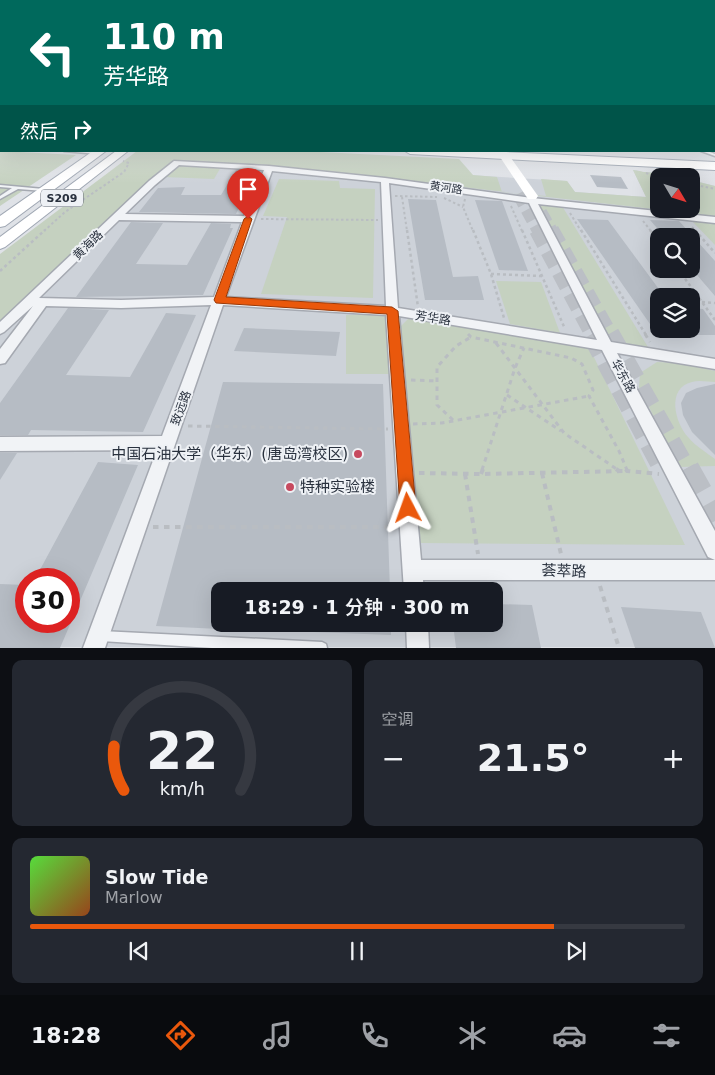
<!DOCTYPE html>
<html lang="zh">
<meta charset="utf-8">
<style>
body{margin:0;font-family:"DejaVu Sans","Noto Sans SC",sans-serif;background:#242831;color:#f1f3f6;height:100vh;display:flex;flex-direction:column;font-size:19px;white-space:nowrap}
*{box-sizing:border-box;margin:0}
p{font-size:16px;color:#9ea1a6}
.icon{flex:none;width:28px;height:28px;fill:none;stroke:currentColor;stroke-width:2;stroke-linecap:round;stroke-linejoin:round}
.map{position:relative;height:648px;overflow:hidden}
.sheet{display:flex;flex-direction:column;gap:12px;padding:12px;background:#0d0f14;flex:1}
.sheet>*{flex:none}
.banner{position:absolute;left:0px;top:0px;width:715px;height:152px;box-shadow:0 5px 20px #0002;background:#00695c;color:#fff;overflow:hidden}
.needle{width:32px;rotate:128deg}
.controls{position:absolute;left:650px;top:168px;display:grid;gap:10px}
.controls a{display:grid;place-items:center;width:50px;height:50px;border-radius:10px;background:#171b24;box-shadow:0 5px 20px #0002;font-size:25px}
.speed{position:absolute;left:15px;top:568px;display:flex;gap:10px;font-size:25px;font-weight:700;text-align:center}
.speed>*{display:grid;place-content:center;width:65px;height:65px;border-radius:50%;background:#171b24;box-shadow:0 5px 20px #0002;line-height:1}
.speed .limit{border:8px solid #d22;background:#fff;color:#111}
.pin{position:absolute;display:grid;place-items:center;width:42px;height:42px;color:#fff;margin:-51px -21px;border-radius:50% 50% 50% 0;rotate:-45deg;box-shadow:0 0 5px #0007}
.pin .icon{rotate:45deg}
.me{position:absolute;width:55px;margin:-28px;rotate:356deg;stroke-linejoin:round;filter:drop-shadow(0 0 4px #0008)}
.turn{display:flex;align-items:center;gap:18px;height:105px;padding:0 20px;font-size:22px}
.turn .icon{width:65px;height:65px;stroke-width:2.5}
.turn b{display:block;font-size:35px;line-height:42px}
.then{display:flex;align-items:center;height:48px;padding:0 20px;background:#0003;gap:10px;font-size:19px}
.big{font-size:38px;font-weight:600;line-height:1.1}
.sheet .tile{flex:1;display:flex;flex-direction:column;justify-content:center;gap:8px;min-width:0;padding:0 18px;border-radius:10px;background:#242831}
.sheet .dial{align-items:center;gap:0}
.dial svg{height:130px;overflow:visible;fill:none;stroke:#363941;stroke-width:7;stroke-linecap:round;text-anchor:middle}
.dial text{fill:#f1f3f6;stroke:none}
.song{display:flex;align-items:center;gap:15px}
.cover{width:60px;height:60px;border-radius:8px;background:linear-gradient(135deg,hsl(110 70% 55%),hsl(20 70% 35%))}
.played{height:5px;border-radius:2px;background:linear-gradient(90deg,#ea580c 80%,#363941 80%)}
.keys{display:flex;justify-content:space-around;direction:ltr}
.heat{display:flex;justify-content:space-between;align-items:center;font-size:28px;direction:ltr}
.sheet .tiles{flex:1;display:grid;gap:12px;grid-template-columns:1fr 1fr}
.tile:last-child{grid-column:span 2}
.trip{position:absolute;left:211px;top:582px;width:292px;height:50px;border-radius:10px;background:#171b24;box-shadow:0 5px 20px #0002;font-weight:600;line-height:50px;text-align:center}
.menu{display:flex;height:80px;justify-content:space-around;align-items:center;background:#090b0e;color:#9ea1a6}
.menu .icon{width:35px;height:35px}
.menu .current{color:#ea580c}
.menu b{font-size:22px;color:#f1f3f6}
.map>svg:first-child{display:block}
.built{fill:#cdd2d9;fill-rule:evenodd}
.green{fill:#c5d1c0}
.pier{fill:#dfe2e7}
.building{fill:#b6bcc4}
.lines{fill:none;stroke-linecap:round;stroke-linejoin:round}
.secondary-tunnel-far3{stroke:#bbbfc5;stroke-width:12;stroke-dasharray:12 6;stroke-linecap:butt}
.secondary-tunnel-far2{stroke:#bbbfc5;stroke-width:16;stroke-dasharray:16 8;stroke-linecap:butt}
.secondary-tunnel-far1{stroke:#bbbfc5;stroke-width:21;stroke-dasharray:21 10;stroke-linecap:butt}
.secondary-tunnel{stroke:#bbbfc5;stroke-width:27;stroke-dasharray:27 14;stroke-linecap:butt}
.lane-casing{stroke:#a5a9b1;stroke-width:3}
.street-casing{stroke:#a5a9b1;stroke-width:3}
.primary-casing{stroke:#9fa7b3;stroke-width:2}
.path-far3{stroke:#b9bdc2;stroke-width:2;stroke-dasharray:2.5 2.5;stroke-linecap:butt}
.path-far2{stroke:#b9bdc2;stroke-width:2.5;stroke-dasharray:3 3;stroke-linecap:butt}
.path-far1{stroke:#b9bdc2;stroke-width:3;stroke-dasharray:4.5 4.5;stroke-linecap:butt}
.path{stroke:#b9bdc2;stroke-width:4;stroke-dasharray:5.5 5.5;stroke-linecap:butt}
.lane{fill:#f1f3f6;fill-rule:evenodd}
.street{fill:#f1f3f6;fill-rule:evenodd}
.secondary{fill:#fff;fill-rule:evenodd}
.primary{fill:#fff;fill-rule:evenodd}
.route{fill:#ea580c;stroke:#983908}
.poi-dot{fill:#c74a5f;stroke:#eef1f5;stroke-width:2}
.labels{text-anchor:middle;dominant-baseline:central;stroke-width:4;stroke-linejoin:round;paint-order:stroke}
.far-street-label{font-size:11px;fill:#29313e;stroke:#eef1f5}
.shield{fill:#eef1f5;stroke:#646b75;stroke-width:1}
.shield-label{font-size:11px;font-weight:bold;fill:#29313e}
.street-label{font-size:12px;fill:#29313e;stroke:#eef1f5}
.near-poi-label{font-size:15px;fill:#29313e;stroke:#eef1f5;text-anchor:end}
.near-street-label{font-size:15px;fill:#29313e;stroke:#eef1f5}
</style>
<div class="map">
<svg width="715" height="648" viewBox="0 0 715 648">
<rect width="100%" height="100%" fill="#dfe2e7"/>
<path class="built" d="M168,157L567,181L575,192L646,197L633,170L653,172L674,176H659V209H691V180L715,186V647H0V307ZM659,236H691V269H659ZM659,296H691V329H659ZM26,579H69V621H26ZM220,591H495V624H220Z"/>
<g class="green">
<polygon points="0,149 1,151 76,155 0,206"/>
<polygon points="137,151 301,151 459,159 473,175 497,177 502,192 546,196 541,179 567,181 575,192 646,197 633,170 674,176 659,176 659,209 691,209 691,180 715,186 715,216 259,164 175,162 0,326 0,254"/>
<polygon points="178,164 221,167 214,179 163,177"/>
<polygon points="279,179 339,181 340,188 375,189 373,298 261,294 287,217 263,216"/>
<polygon points="537,203 562,206 648,347 611,341"/>
<polygon points="691,220 715,222 715,245"/>
<polygon points="496,281 541,282 560,333 510,324"/>
<polygon points="388,314 394,374 346,374 346,315"/>
<polygon points="408,319 589,347 685,545 419,543 400,327"/>
<path d="M657,362L679,363L715,371V382C708,382 699,380 692,382C666,388 675,423 688,437C695,446 706,452 715,459V466L679,467L639,387L640,373Z"/>
</g>
<polygon class="pier" points="567,151 690,151 715,157 715,173 644,172"/>
<g class="building">
<polygon points="236,170 256,171 236,214 139,212 158,188 185,187 181,195 221,195"/>
<polygon points="590,175 621,177 628,189 597,187"/>
<polygon points="408,199 436,200 453,277 478,276 484,300 425,300"/>
<polygon points="475,200 502,201 528,271 499,270"/>
<polygon points="577,219 608,220 664,296 659,296 659,337"/>
<polygon points="650,220 679,221 715,261 715,296 691,268 691,236 664,236"/>
<polygon points="131,222 163,223 136,264 187,265 211,223 231,224 230,228 233,228 203,295 76,297"/>
<polygon points="68,308 109,310 66,375 130,377 166,313 196,315 143,432 31,430 28,435 0,435 0,403"/>
<polygon points="691,308 703,309 715,326 715,335 691,335"/>
<polygon points="244,328 340,332 336,356 234,351"/>
<polygon points="223,382 383,384 390,591 220,591 220,629 156,626"/>
<polygon points="715,384 715,455 692,432 683,415 681,403 686,393 697,388"/>
<polygon points="0,453 17,453 0,480"/>
<polygon points="98,462 138,465 60,648 0,648 0,584 26,585 26,621 69,621 69,579 35,579"/>
<polygon points="495,604 532,605 541,648 456,648 453,624 495,624"/>
<polygon points="621,607 701,612 715,648 635,648"/>
<polygon points="313,624 391,624 391,635 313,632"/>
</g>
<g class="lines">
<g class="secondary-tunnel-far3">
<polyline points="518,194 538,231"/>
<polyline points="541,212 552,231"/>
</g>
<g class="secondary-tunnel-far2">
<polyline points="537,230 593,335"/>
<polyline points="551,230 610,335"/>
</g>
<g class="secondary-tunnel-far1">
<polyline points="592,334 663,468"/>
<polyline points="609,334 686,470"/>
</g>
<polyline class="secondary-tunnel" points="686,469 715,521"/>
<g class="lane-casing">
<g id="lane">
<path d="M64,151C76,151 89,150 100,153L98,154Z"/>
<polygon points="701,151 707,151 715,154 715,156"/>
<polygon points="0,185 44,189 46,190 44,191 18,189 0,199 0,196 12,188 0,187"/>
<polygon points="101,631 322,642 326,644 327,648 212,648 101,641 97,640 96,636 97,632"/>
</g>
</g>
<g class="street-casing">
<g id="street">
<path d="M174,161L269,166L385,178L532,198L715,217V223L538,204L611,342L715,359V369L617,353L715,531V560L708,557L602,350L399,316L421,560H715V580H423L424,591H404L386,315L223,305L105,648H83L157,450L0,451V437L162,436L211,305L121,308L46,306L5,363L0,364V349L33,306L4,332L0,334V322L149,181ZM179,165L264,170L244,216L125,214L155,185ZM272,171L381,182L386,306L226,297ZM389,183L529,203L597,340L398,308ZM119,220L242,222L214,297L121,300L39,298Z"/>
<polygon points="406,624 428,624 429,648 407,648"/>
</g>
</g>
<g class="primary-casing">
<g id="primary">
<polygon points="93,151 106,151 5,226 0,227 0,216"/>
<polygon points="116,151 128,151 5,247 0,249 0,237"/>
<polygon points="405,151 484,151 715,162 715,170 410,154"/>
</g>
</g>
<g class="path-far3">
<polyline points="646,173 659,178"/>
<polyline points="691,184 715,189"/>
<polyline points="395,196 437,197"/>
<polyline points="402,197 407,231"/>
<polyline points="444,198 463,207"/>
<polyline points="465,199 463,207 473,231"/>
<polyline points="511,206 522,231"/>
<polyline points="570,213 581,231"/>
<polyline points="261,219 378,220"/>
<polyline points="643,221 651,231"/>
<polyline points="692,227 696,231"/>
<polyline points="44,231 65,212 124,172 129,163 123,161"/>
</g>
<g class="path-far2">
<polyline points="407,230 418,307"/>
<polyline points="473,230 491,274 504,318"/>
<polyline points="522,230 565,329"/>
<polyline points="581,230 646,335"/>
<polyline points="650,230 659,242"/>
<polyline points="695,230 715,253"/>
<polyline points="678,269 715,320"/>
<polyline points="0,271 45,230"/>
<polyline points="491,274 542,276"/>
<polyline points="702,302 715,303"/>
</g>
<g class="path-far1">
<polyline points="468,334 471,337 571,358 582,364 593,390 589,396 619,451 627,470"/>
<polyline points="645,334 650,342"/>
<polyline points="496,343 564,433 618,470"/>
<polyline points="411,380 437,381"/>
<polyline points="507,395 561,431"/>
<polyline points="453,420 437,405 437,367 456,346 471,337"/>
<polyline points="413,424 442,423 589,396"/>
<polyline points="188,426 388,429"/>
<polyline points="482,470 515,368 524,348"/>
</g>
<g class="path">
<polyline points="616,469 619,471"/>
<polyline points="626,469 627,471 659,474"/>
<polyline points="419,473 480,474 627,471"/>
<polyline points="542,473 561,554"/>
<polyline points="465,474 478,554"/>
<polyline points="481,474 483,469"/>
<polyline points="153,527 395,527"/>
<polyline points="600,586 619,648"/>
</g>
<use href="#lane" class="lane"/>
<use href="#street" class="street"/>
<polygon class="secondary" points="496,151 506,151 538,196 536,199 528,199"/>
<use href="#primary" class="primary"/>
</g>
<linearGradient id="sky" x2="0" y2="1"><stop stop-color="#89b3da"/><stop offset="0.5" stop-color="#f1f2f4"/><stop offset="1" stop-color="#f1f2f4" stop-opacity="0"/></linearGradient>
<rect width="715" height="183" fill="url(#sky)"/>
<polygon class="route" points="248,216 252,219 226,297 392,307 398,311 416,508 414,514 408,517 402,514 400,508 387,314 216,303 214,300 244,219"/>
<g class="poi-dot">
<circle cx="358" cy="454" r="5"/>
<circle cx="290" cy="487" r="5"/>
</g>
<g class="labels">
<g class="far-street-label">
<text transform="translate(446 188) rotate(8)">黄河路</text>
</g>
<rect class="shield" x="41" y="189.5" width="42" height="17" rx="4"/>
<g class="shield-label">
<text x="62" y="198">S209</text>
</g>
<g class="street-label">
<text transform="translate(88 245) rotate(-44)">黄海路</text>
<text transform="translate(433 318) rotate(9)">芳华路</text>
<text transform="translate(623 376) rotate(61)">华东路</text>
<text transform="translate(181 408) rotate(-70)">致远路</text>
</g>
<g class="near-poi-label">
<text x="348" y="454">中国石油大学（华东）(唐岛湾校区)</text>
<text x="300" y="487" text-anchor="start">特种实验楼</text>
</g>
<g class="near-street-label">
<text transform="translate(564 571) rotate(2)">荟萃路</text>
</g>
</g>
</svg>
<div class="controls">
<a><svg class="needle" viewBox="-14 -14 28 28"><path d="M0-13l5 13h-10z" fill="#e53935"/><path d="M0 13l5-13h-10z" fill="#9ea1a6"/></svg></a>
<a><svg class="icon" aria-label="search" viewBox="0 0 24 24"><circle cx="10" cy="10" r="6"/><path d="M15 15l6 6"/></svg></a>
<a><svg class="icon" aria-label="layers" viewBox="0 0 24 24"><path d="M12 4l9 5-9 5-9-5zM3 14l9 5 9-5"/></svg></a>
</div>
<div class="speed"><div class="limit">30</div></div>
<div class="pin" style="left:248px;top:219px;background:#d93025"><svg class="icon" aria-label="arrive" viewBox="0 0 24 24"><path d="M6 21V4h12l-3 4 3 4H6"/></svg></div>
<svg class="me" style="left:408px;top:508px" viewBox="-20 -20 40 40"><path d="M0-17L14 15 0 8-14 15z" fill="#ea580c" stroke="#fff" stroke-width="4"/></svg>
<div class="trip">18:29 · 1 分钟 · 300 m</div>
<div class="banner">
<div class="turn"><svg class="icon" aria-label="left" viewBox="0 0 24 24"><path d="M17 20v-9H6M10 6l-5 5 5 5"/></svg><div><b>110 m</b>芳华路</div></div>
<div class="then">然后<svg class="icon" aria-label="right" viewBox="0 0 24 24"><path d="M7 20v-9h11M14 6l5 5-5 5"/></svg></div>
</div>
</div>
<section class="sheet">
<div class="tiles">
<div class="tile dial"><svg viewBox="0 0 100 80">
<path d="M14 69A42 42 0 1 1 86 69"/>
<path d="M14 69A42 42 0 0 1 8 42" stroke="#ea580c"/>
<text x="50" y="56" font-size="32" font-weight="700">22</text>
<text x="50" y="72" font-size="11">km/h</text>
</svg></div>
<div class="tile"><p>空调</p>
<div class="heat"><a>−</a><b class="big">21.5°</b><a>+</a></div>
</div>
<div class="tile">
<div class="song"><i class="cover"></i><div><b>Slow Tide</b><p>Marlow</p></div></div>
<div class="played"></div>
<div class="keys"><svg class="icon" aria-label="previous" viewBox="0 0 24 24"><path d="M18 5L8 12l10 7zM5 5v14"/></svg><svg class="icon" aria-label="pause" viewBox="0 0 24 24"><path d="M8 5v14M16 5v14"/></svg><svg class="icon" aria-label="next" viewBox="0 0 24 24"><path d="M6 5l10 7-10 7zM19 5v14"/></svg></div>
</div>
</div>
</section>
<nav class="menu">
<b>18:28</b>
<svg class="icon current" aria-label="directions" viewBox="0 0 24 24"><path d="M12 3l9 9-9 9-9-9zM9 14v-3h6M13 9l2 2-2 2"/></svg>
<svg class="icon" aria-label="music" viewBox="0 0 24 24"><path d="M9 18V5l10-2v13"/><circle cx="6" cy="18" r="3"/><circle cx="16" cy="16" r="3"/></svg>
<svg class="icon" aria-label="phone" viewBox="0 0 24 24"><path d="M5 4h4l2 5-3 2q2 4 5 5l2-3 5 2v4C11 20 4 13 5 4z"/></svg>
<svg class="icon" aria-label="climate" viewBox="0 0 24 24"><path d="M12 3v18M4 7l16 10M4 17L20 7"/></svg>
<svg class="icon" aria-label="car" viewBox="0 0 24 24"><path d="M5 17H2v-5l4-1 3-4h7l3 4 3 1v5h-3M9 17h6M6 11h13"/><circle cx="7" cy="17" r="2"/><circle cx="17" cy="17" r="2"/></svg>
<svg class="icon" aria-label="filters" viewBox="0 0 24 24"><path d="M4 7h16M4 17h16"/><circle cx="9" cy="7" r="2"/><circle cx="15" cy="17" r="2"/></svg>
</nav>
